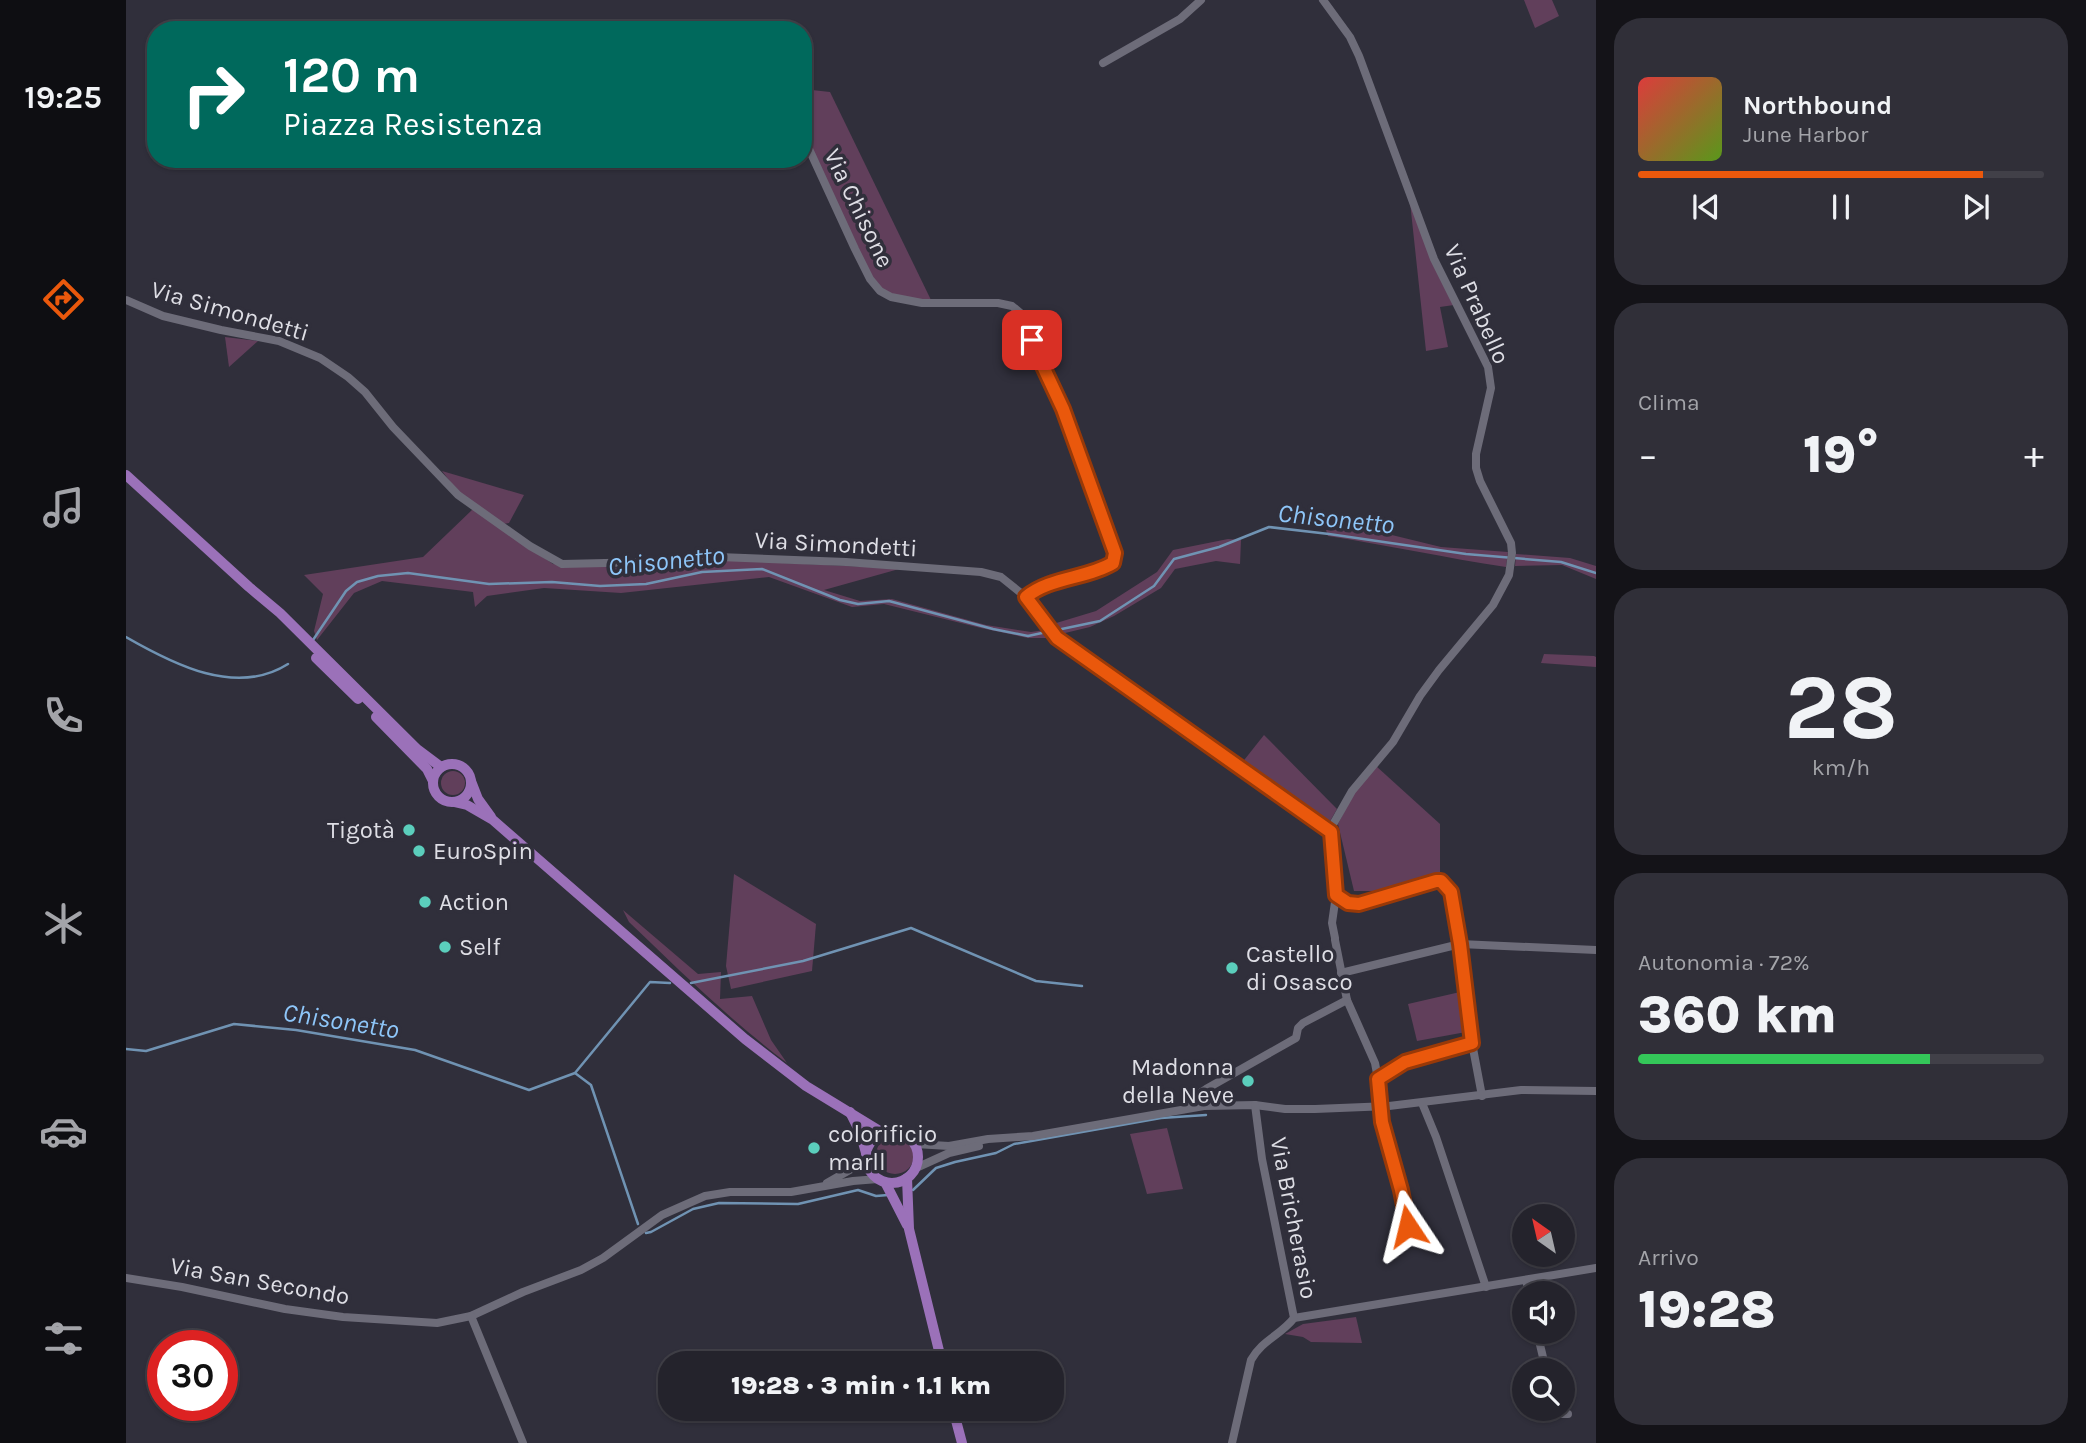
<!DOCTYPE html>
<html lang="it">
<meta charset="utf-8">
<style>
body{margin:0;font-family:Karla,sans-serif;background:#302f38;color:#f1f3f6;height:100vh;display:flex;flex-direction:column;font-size:26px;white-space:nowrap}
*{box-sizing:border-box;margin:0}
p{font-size:23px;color:#a3a4a9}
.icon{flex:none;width:38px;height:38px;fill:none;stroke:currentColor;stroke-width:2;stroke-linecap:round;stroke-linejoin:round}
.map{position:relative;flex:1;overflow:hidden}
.panel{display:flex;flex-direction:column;gap:18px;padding:18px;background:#141318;width:490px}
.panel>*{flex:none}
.banner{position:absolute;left:21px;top:21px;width:665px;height:147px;border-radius:28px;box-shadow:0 2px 5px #0004,0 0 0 2px #414048;background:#00695c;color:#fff;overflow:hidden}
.needle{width:46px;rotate:326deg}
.controls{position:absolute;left:1386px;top:1204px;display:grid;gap:14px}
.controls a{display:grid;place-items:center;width:63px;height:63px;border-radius:50%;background:#24232c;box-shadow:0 2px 5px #0004,0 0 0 2px #414048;font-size:35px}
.speed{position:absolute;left:21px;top:1330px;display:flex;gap:14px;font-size:35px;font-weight:700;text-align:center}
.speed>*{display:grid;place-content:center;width:91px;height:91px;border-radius:50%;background:#24232c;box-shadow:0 2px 5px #0004,0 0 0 2px #414048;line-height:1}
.speed .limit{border:10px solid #d22;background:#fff;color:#111}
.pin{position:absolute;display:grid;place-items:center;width:60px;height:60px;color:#fff;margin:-30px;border-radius:14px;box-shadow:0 4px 10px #0006}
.me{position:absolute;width:77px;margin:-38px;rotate:350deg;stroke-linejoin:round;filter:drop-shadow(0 0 5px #0008)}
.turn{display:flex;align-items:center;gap:24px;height:147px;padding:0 21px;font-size:32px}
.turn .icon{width:91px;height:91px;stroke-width:2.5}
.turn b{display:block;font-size:49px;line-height:60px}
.big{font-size:52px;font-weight:800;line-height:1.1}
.panel .tile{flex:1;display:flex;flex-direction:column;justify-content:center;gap:10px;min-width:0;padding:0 24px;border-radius:28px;background:#302f38}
.panel .dial{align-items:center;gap:0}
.dial b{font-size:91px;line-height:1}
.song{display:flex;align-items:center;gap:21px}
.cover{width:84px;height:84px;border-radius:10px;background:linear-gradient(135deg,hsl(0 70% 55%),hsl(90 70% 35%))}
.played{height:7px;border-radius:4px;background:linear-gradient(90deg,#ea580c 85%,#414048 85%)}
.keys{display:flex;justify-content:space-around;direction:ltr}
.heat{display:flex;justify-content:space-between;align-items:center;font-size:38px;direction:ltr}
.charge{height:10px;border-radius:5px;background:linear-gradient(90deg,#34c759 72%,#414048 0)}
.trip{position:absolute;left:532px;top:1351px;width:406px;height:70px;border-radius:28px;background:#24232c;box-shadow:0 2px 5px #0004,0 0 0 2px #414048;font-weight:800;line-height:70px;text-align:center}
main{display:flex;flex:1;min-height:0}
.menu{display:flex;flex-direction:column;width:126px;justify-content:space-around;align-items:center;background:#0e0e12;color:#a3a4a9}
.menu .icon{width:49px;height:49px}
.menu .active{color:#ea580c}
.menu b{font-size:32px;color:#f1f3f6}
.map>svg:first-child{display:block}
.green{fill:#613f5b}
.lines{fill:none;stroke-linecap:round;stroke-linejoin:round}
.stream{stroke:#7093b3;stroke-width:2.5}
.minor{stroke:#6d6c79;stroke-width:8}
.major{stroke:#9b71b9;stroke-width:10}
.route-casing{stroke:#983908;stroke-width:18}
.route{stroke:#ea580c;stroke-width:12}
.poi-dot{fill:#5bcebc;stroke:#302f3b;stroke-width:2.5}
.labels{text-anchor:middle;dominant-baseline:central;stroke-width:7;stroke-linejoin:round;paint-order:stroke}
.street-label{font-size:24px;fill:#dedee5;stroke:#302f3b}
.poi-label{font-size:24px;fill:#dedee5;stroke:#302f3b;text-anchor:start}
.water-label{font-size:26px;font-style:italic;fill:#8ec6f9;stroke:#302f3b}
</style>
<main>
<nav class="menu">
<b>19:25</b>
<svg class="icon active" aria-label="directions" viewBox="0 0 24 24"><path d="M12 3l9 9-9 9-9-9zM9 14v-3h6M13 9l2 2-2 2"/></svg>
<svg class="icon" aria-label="music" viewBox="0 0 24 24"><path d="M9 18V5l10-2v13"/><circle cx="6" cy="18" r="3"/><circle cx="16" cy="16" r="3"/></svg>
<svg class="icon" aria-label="phone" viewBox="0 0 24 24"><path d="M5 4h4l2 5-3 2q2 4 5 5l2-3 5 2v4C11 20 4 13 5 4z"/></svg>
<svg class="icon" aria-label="climate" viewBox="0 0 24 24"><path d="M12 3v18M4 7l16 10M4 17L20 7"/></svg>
<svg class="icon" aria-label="car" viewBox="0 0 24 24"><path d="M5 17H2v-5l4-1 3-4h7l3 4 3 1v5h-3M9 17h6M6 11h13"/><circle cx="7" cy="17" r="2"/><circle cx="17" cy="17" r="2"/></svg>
<svg class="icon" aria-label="filters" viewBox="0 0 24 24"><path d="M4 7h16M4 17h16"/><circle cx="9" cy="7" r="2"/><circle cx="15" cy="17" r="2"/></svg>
</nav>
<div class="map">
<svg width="1470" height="1443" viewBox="0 0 1470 1443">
<rect width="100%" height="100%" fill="#302f3b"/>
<g class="green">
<polygon points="1398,0 1426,0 1433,16 1409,28"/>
<path d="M677,89L704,92L805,300C779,300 764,298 746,279L677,130Z"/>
<polygon points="1284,202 1328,305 1314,307 1322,347 1300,351"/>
<polygon points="99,337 132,341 103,367"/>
<polygon points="316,471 398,495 383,523 377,524 332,492"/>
<polygon points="347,509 427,564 496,568 596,560 763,568 773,569 698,590 734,601 766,599 860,625 905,632 919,630 925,638 902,638 855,628 758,604 726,607 643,577 495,593 418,588 361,596 349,607 347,592 256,581 228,593 191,640 188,631 197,594 178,575 297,557"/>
<path d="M1225,525L1315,547L1382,552L1380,567C1320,558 1261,545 1202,536L1200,530Z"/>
<polygon points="1102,539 1115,540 1114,564 1090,561 1049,569 1035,588 988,616 964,627 935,634 927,624 970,611 1031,572 1047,550"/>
<polygon points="1390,554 1444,558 1470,566 1470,579 1436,565 1389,566"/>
<polygon points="1418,654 1468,656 1470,657 1470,667 1415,663"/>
<polygon points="1138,735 1211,809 1203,823 1197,822 1115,764"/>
<polygon points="1250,766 1314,824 1314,873 1257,891 1228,891 1212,824 1228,792"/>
<circle cx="327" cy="783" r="12"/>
<polygon points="608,874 690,924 686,971 605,989 600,966"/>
<path d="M497,910L572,974L595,972L594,999L626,996L645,1040L661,1063C605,1021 554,971 503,922Z"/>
<polygon points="1334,992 1340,1032 1291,1041 1282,1004"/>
<polygon points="1041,1128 1057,1189 1021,1194 1004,1134"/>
<circle cx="769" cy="1155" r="19"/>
<polygon points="1230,1317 1236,1343 1185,1342 1177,1337 1159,1334 1177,1324"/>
</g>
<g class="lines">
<g class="stream">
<polyline points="931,630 974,621 1028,586 1048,559 1093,547 1143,527 1203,534 1340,554 1435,562 1470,573"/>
<path d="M0,637C47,664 110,697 162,664"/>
<polyline points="187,640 220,591 231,582 252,576 282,573 363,584 426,582 474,586 520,584 576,572 636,569 714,600 732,604 763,601 867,629 902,636 916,633"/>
<polyline points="565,983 677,961 785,928 910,981 956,986"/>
<polyline points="0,1049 20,1051 108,1024 170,1030 289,1050 403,1090 449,1073 524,982 544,983"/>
<polyline points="449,1073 465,1085 512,1224"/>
<polyline points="787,1190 810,1168 829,1162 870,1153 888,1144 1035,1118 1080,1115"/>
<polyline points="520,1233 525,1232 567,1209 593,1203 672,1204 732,1190 750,1196 762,1195"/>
</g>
<g class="minor">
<polyline points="1197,0 1224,37 1233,56 1308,259 1362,367 1365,388 1350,454 1350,468 1354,481 1385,543 1386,553 1383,575 1367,605 1313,670 1294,696 1267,742 1226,791 1205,828 1210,895 1206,923 1209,938"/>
<polyline points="977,63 1054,19 1075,0"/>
<path d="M677,136L729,249L744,279L754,291L765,297L796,303H872L886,306L897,315L914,360L937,409L989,553L987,563C960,579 924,577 900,597"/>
<polyline points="0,300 37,316 95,330 153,341 194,358 222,377 239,392 267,427 332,495 404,546 436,564 522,562 593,557 720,562 855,572 875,577 900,597 931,638 1205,832"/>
<polyline points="1210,895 1222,903 1233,904 1310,881 1315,881 1325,892 1334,944 1346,1043 1356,1096"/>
<polyline points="1209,940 1221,1000 1249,1063 1252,1079"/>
<polyline points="1215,973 1334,944 1470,950"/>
<polyline points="1296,1103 1310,1137 1360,1287"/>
<polyline points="1058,1109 1069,1096 1080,1089 1170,1038 1172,1028 1177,1023 1221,1000"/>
<polyline points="789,1144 823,1146 862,1139 907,1136 1078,1106 1129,1105 1159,1109 1189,1109 1263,1106 1395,1090 1470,1091"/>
<polyline points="790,1168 823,1153 853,1146"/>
<polyline points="701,1183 741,1160"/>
<polyline points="1287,1240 1282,1226 1275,1190 1256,1122 1252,1079 1279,1062 1346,1043"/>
<polyline points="0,1278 56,1287 159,1309 217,1317 311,1323 345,1316 397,1292 455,1270 477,1258 536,1215 579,1196 604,1192 665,1192 727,1181 752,1179"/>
<polyline points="1400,1280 1403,1293"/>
<polyline points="345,1316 397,1443"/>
<polyline points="1168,1318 1470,1268"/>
<polyline points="1411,1332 1420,1370"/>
<polyline points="1428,1409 1433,1414 1442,1414"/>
<path d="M1106,1443L1125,1360C1136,1340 1155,1335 1168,1318L1136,1159L1129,1105"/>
</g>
<g class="major">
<polyline points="0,475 123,587 154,613 291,749 315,767"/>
<polyline points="190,658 232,699"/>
<polyline points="250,717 301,769 307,781"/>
<circle cx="326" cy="783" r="19"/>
<polyline points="345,781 352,799 365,817"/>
<polyline points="328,802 341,805 367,820 619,1039 680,1086 757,1133"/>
<polyline points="724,1112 734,1132 740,1153"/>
<circle cx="766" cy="1157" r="26"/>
<polyline points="781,1178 783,1229 816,1363"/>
<polyline points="759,1182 781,1225"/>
<polyline points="827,1409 836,1443"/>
</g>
</g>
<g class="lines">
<g class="route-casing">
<path id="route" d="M906,340L914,360L937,409L989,553L987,563C960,579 924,577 900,597L931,638L1205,832L1210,895L1222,903L1233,904L1310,881H1315L1325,892L1334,944L1346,1043L1279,1062L1252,1079L1256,1122L1275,1190L1282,1226"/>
</g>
<use href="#route" class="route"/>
</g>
<g class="poi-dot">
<circle cx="283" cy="830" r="7"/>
<circle cx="293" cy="851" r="7"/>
<circle cx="299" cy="902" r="7"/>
<circle cx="319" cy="947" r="7"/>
<circle cx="1106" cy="968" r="7"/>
<circle cx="1122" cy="1081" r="7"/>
<circle cx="688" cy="1148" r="7"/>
</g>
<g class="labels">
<g class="street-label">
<text transform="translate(733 208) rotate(64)">Via Chisone</text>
<text transform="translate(1351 304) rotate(66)">Via Prabello</text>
<text transform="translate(104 311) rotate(16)">Via Simondetti</text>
<text transform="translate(710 544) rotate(3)">Via Simondetti</text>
<text transform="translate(1168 1218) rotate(79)">Via Bricherasio</text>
<text transform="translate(134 1281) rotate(10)">Via San Secondo</text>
</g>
<g class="poi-label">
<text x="269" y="830" text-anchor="end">Tigotà</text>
<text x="307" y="851">EuroSpin</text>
<text x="313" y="902">Action</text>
<text x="333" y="947">Self</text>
<text x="1120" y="954">Castello<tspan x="1120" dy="28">di Osasco</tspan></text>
<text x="1108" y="1067" text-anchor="end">Madonna<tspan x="1108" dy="28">della Neve</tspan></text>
<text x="702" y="1134">colorificio<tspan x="702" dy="28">marll</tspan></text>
</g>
<g class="water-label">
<text transform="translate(1210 519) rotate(6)">Chisonetto</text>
<text transform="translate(540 561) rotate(-6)">Chisonetto</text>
<text transform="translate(215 1021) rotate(9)">Chisonetto</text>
</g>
</g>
</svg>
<div class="controls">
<a><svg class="needle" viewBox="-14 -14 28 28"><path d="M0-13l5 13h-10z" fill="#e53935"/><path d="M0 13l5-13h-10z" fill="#a3a4a9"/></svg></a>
<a><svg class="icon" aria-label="sound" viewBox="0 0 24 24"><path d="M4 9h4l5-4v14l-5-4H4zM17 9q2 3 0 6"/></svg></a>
<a><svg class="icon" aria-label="search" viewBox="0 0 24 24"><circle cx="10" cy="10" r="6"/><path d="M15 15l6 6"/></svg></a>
</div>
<div class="speed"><div class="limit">30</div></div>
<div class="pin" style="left:906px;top:340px;background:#d93025"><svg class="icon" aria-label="arrive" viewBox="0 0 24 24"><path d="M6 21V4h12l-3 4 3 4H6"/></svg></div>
<svg class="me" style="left:1282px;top:1226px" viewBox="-20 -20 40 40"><path d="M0-17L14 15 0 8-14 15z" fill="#ea580c" stroke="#fff" stroke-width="4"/></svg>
<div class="trip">19:28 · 3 min · 1.1 km</div>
<div class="banner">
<div class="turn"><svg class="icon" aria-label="right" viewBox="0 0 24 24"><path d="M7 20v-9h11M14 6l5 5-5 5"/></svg><div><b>120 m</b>Piazza Resistenza</div></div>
</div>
</div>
<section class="panel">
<div class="tile">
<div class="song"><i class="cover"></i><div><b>Northbound</b><p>June Harbor</p></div></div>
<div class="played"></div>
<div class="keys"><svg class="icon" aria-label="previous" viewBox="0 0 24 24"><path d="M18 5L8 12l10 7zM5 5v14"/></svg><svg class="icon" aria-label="pause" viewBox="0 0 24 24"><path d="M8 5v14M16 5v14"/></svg><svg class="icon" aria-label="next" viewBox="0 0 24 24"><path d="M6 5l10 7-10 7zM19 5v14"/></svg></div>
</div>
<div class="tile"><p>Clima</p>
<div class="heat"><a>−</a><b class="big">19°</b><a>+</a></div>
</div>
<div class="tile dial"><b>28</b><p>km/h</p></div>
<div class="tile"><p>Autonomia · 72%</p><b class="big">360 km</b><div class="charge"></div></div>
<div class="tile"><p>Arrivo</p><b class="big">19:28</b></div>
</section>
</main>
